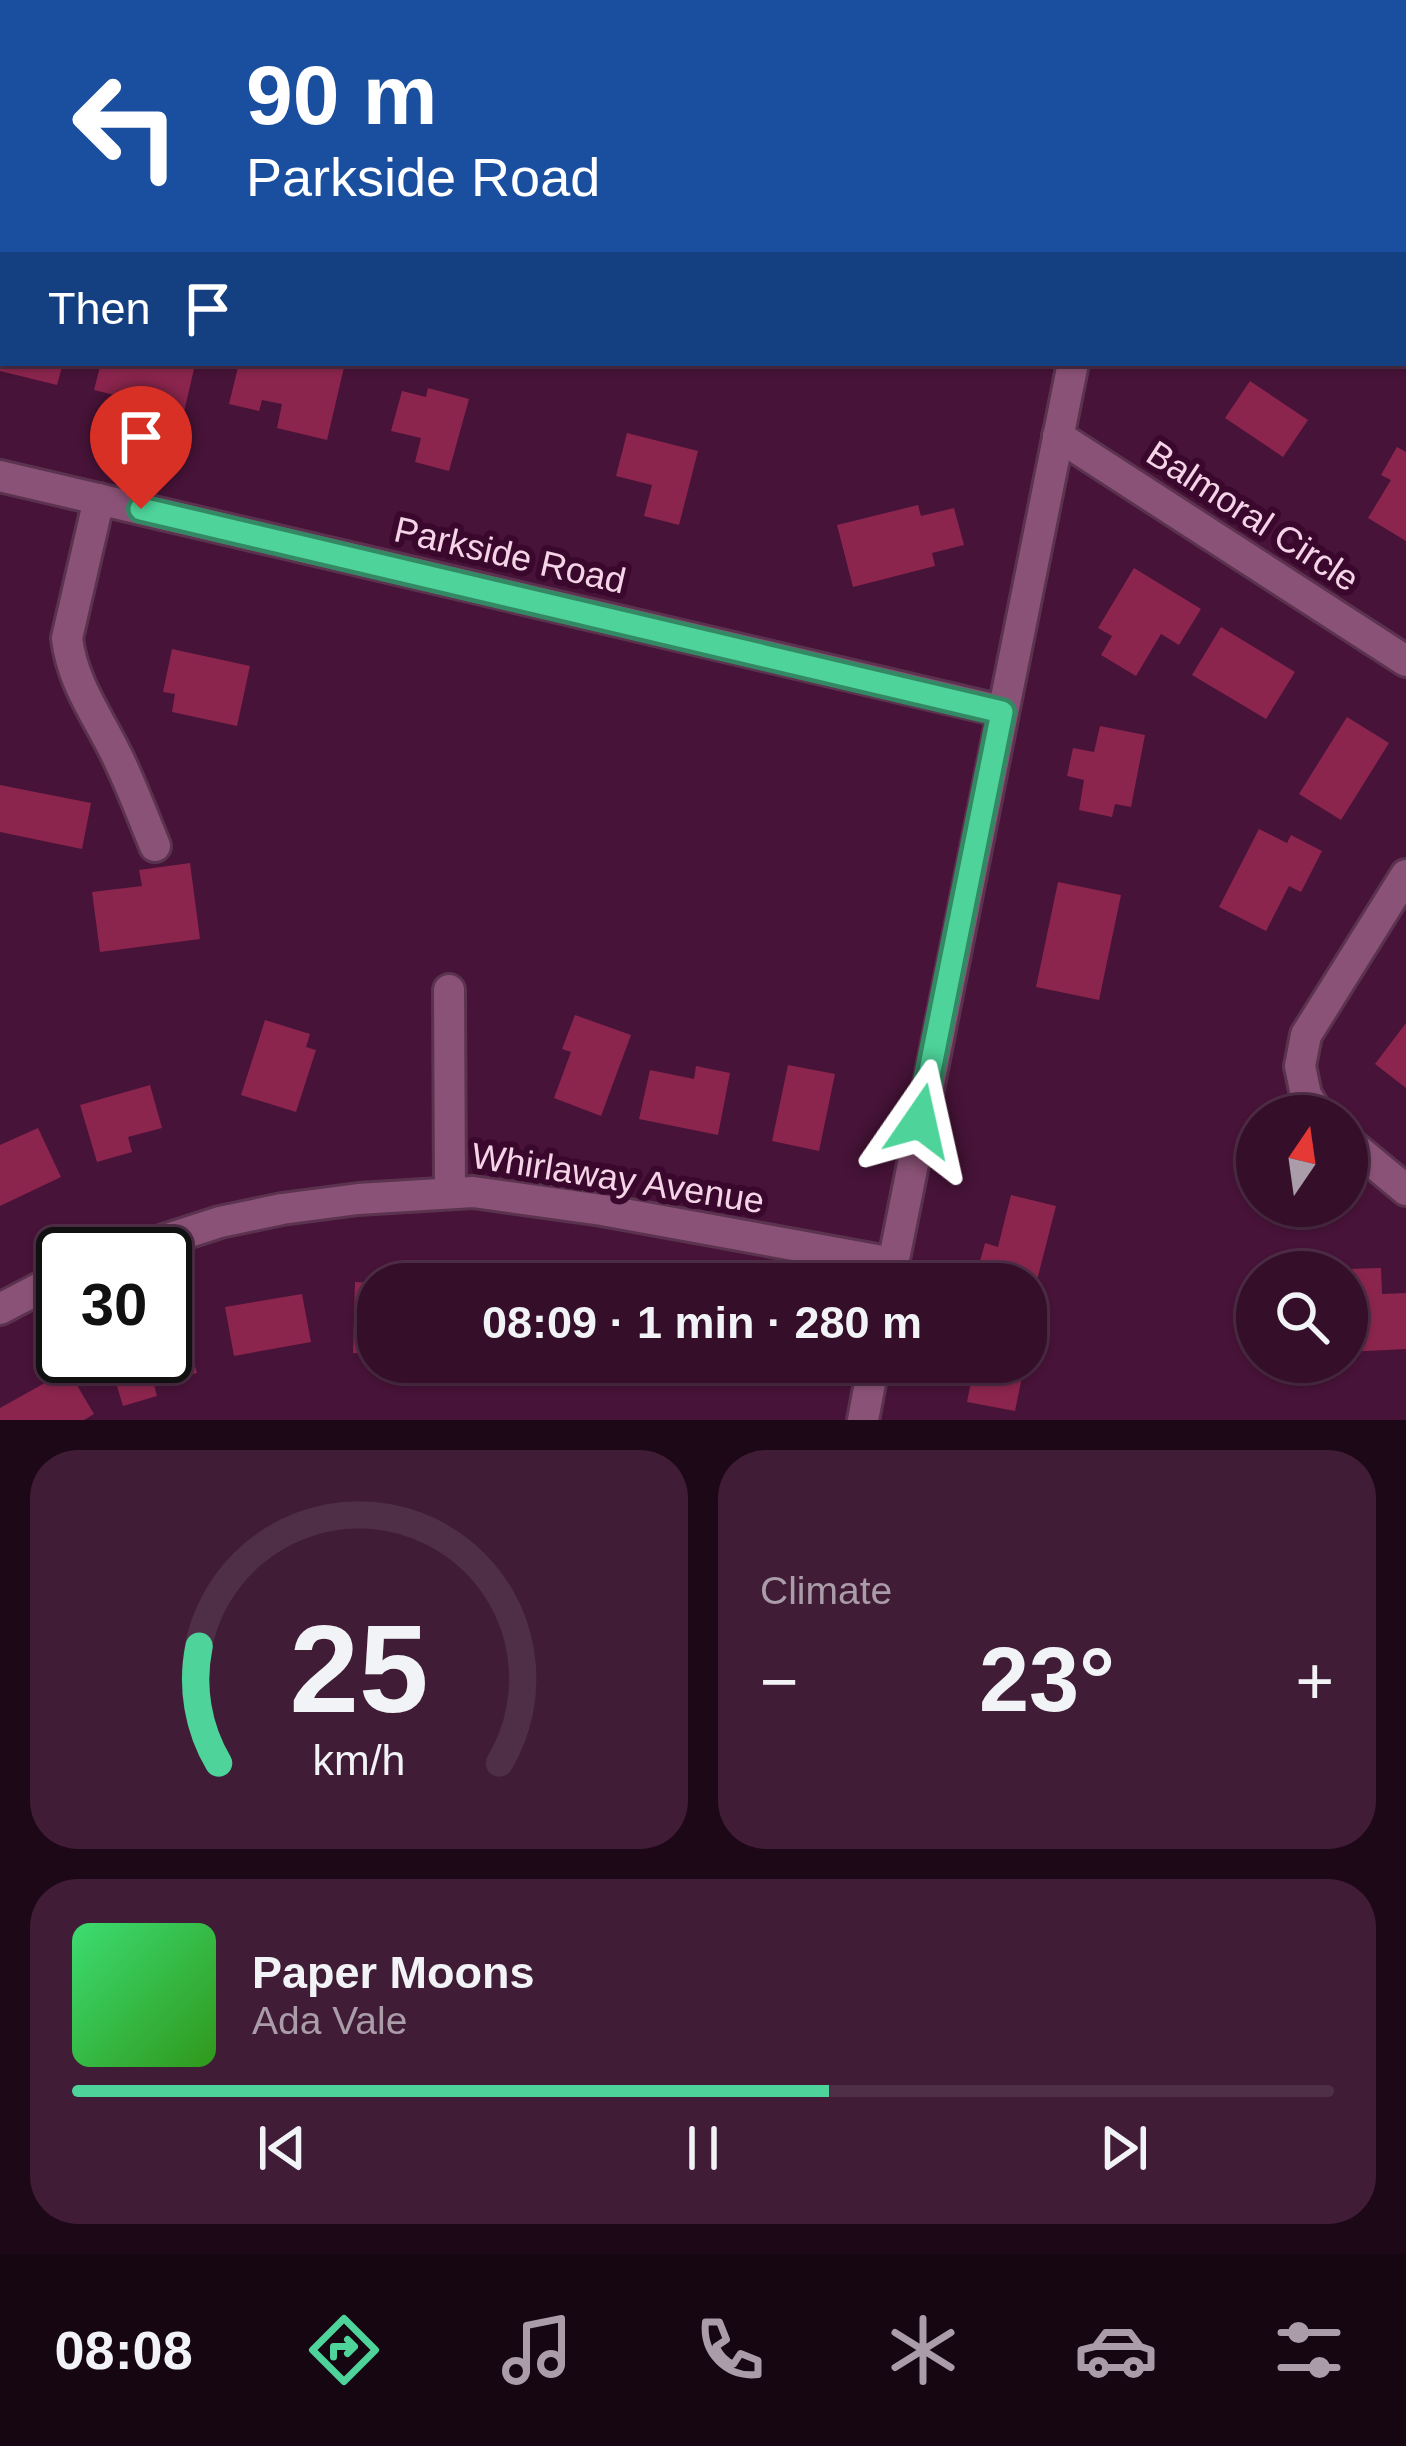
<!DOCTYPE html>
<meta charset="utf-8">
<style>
body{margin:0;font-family:Helvetica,sans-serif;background:#401c36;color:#f1f3f6;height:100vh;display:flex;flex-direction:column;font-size:45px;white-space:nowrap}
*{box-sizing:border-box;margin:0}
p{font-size:39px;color:#aa9ca8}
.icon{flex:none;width:66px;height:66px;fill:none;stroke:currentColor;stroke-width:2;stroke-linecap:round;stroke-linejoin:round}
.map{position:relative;height:1420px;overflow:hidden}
.drawer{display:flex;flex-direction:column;gap:30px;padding:30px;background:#1d0817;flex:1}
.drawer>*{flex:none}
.guide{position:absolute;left:0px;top:0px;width:1407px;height:366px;box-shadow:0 3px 9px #0004,0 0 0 3px #4f2e47;background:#1a4fa0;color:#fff;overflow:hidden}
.needle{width:78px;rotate:13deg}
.controls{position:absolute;left:1236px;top:1095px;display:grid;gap:24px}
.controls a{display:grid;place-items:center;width:132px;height:132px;border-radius:50%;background:#350e2a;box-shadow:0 3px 9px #0004,0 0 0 3px #4f2e47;font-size:60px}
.speed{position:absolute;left:36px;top:1227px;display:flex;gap:24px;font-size:60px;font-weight:700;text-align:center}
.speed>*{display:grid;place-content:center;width:156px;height:156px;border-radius:50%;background:#350e2a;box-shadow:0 3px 9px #0004,0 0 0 3px #4f2e47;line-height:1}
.speed .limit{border:6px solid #111;border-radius:18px;background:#fff;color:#111}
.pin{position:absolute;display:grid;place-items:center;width:102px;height:102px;color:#fff;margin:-123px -51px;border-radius:50% 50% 50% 0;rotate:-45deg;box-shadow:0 0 12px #0007}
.pin .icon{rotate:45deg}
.me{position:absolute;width:132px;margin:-66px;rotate:11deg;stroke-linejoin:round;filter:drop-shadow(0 0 9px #0008)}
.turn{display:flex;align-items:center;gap:42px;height:252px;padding:0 48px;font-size:54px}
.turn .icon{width:156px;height:156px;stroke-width:2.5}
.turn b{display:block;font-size:84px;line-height:102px}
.then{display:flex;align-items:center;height:114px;padding:0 48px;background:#0003;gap:24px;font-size:45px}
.big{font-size:90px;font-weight:800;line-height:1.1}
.drawer .widget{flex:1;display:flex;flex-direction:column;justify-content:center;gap:18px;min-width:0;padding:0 42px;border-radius:48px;background:#401c36}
.drawer .dial{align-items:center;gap:0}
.dial svg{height:312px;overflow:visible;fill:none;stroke:#4f2e47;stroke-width:7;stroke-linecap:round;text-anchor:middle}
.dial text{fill:#f1f3f6;stroke:none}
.song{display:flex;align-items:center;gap:36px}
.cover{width:144px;height:144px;border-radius:18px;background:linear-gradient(135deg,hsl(140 70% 55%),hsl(110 70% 35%))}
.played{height:12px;border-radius:6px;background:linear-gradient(90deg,#4ed39a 60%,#4f2e47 60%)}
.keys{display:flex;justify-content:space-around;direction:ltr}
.heat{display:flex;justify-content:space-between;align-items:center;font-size:66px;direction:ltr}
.drawer .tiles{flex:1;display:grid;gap:30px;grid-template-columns:1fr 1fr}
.widget:last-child{grid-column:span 2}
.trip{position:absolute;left:357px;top:1263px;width:690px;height:120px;border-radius:48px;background:#350e2a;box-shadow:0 3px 9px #0004,0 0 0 3px #4f2e47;font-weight:800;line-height:120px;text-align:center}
.dock{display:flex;height:192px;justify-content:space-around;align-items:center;background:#150611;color:#aa9ca8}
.dock .icon{width:84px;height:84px}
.dock .active{color:#4ed39a}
.dock b{font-size:54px;color:#f1f3f6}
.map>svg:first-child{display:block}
.building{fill:#8b254d}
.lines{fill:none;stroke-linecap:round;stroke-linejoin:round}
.minor-casing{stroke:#5b334f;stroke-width:36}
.minor{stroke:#8b5277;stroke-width:30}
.route-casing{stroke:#338964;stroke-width:30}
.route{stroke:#4ed39a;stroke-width:21}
.labels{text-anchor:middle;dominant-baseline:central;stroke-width:12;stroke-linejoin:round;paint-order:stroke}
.street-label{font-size:36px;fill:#f5d4e8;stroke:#3b082d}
</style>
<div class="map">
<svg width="1406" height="1420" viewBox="0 0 1406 1420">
<rect width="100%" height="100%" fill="#471338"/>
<g class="building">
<polygon points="0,363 63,363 57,385 0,371"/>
<polygon points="101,363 169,363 194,369 184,412 94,390"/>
<polygon points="239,363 345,363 327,440 277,428 282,404 262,400 259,411 229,404"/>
<polygon points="1250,381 1308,420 1283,457 1225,418"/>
<polygon points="428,388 469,399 449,471 415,462 421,438 391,431 402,391 426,397"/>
<polygon points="627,433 698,451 679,525 644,516 652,485 616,476"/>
<polygon points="1397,447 1406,452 1406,541 1368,518 1391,480 1381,475"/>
<polygon points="918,505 921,516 954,508 964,545 932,553 935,566 853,587 837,525"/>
<polygon points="1134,568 1201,609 1179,645 1161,634 1136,676 1101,655 1112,636 1098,628"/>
<polygon points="1221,627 1295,672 1266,719 1192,675"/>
<polygon points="172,649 250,666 237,726 172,712 175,694 163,692"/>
<polygon points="1347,717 1389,743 1341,820 1299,794"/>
<polygon points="1100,726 1145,735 1131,807 1115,804 1112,817 1079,810 1084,780 1067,776 1073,748 1094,752"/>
<polygon points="0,785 91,803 82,849 0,832"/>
<polygon points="1259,829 1287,843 1291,835 1322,851 1301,892 1289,886 1266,931 1219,907"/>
<polygon points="190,863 200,939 100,952 92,892 142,886 139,870"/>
<polygon points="1058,882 1121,895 1099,1000 1036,987"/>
<polygon points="575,1015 631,1035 601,1116 554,1098 571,1052 562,1049"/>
<polygon points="265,1020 310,1034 306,1047 316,1050 296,1112 241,1095"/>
<polygon points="1406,1023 1406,1088 1375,1064"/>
<polygon points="788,1065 835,1074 819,1151 772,1141"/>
<polygon points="696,1066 730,1073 718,1135 639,1119 650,1070 694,1079"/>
<polygon points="150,1085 162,1128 128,1137 132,1152 97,1162 80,1105"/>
<polygon points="38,1128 61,1177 0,1206 0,1145"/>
<polygon points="1011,1195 1056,1206 1035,1288 977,1272 985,1243 998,1247"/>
<polygon points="1381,1268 1382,1294 1406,1293 1406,1349 1347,1352 1347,1269"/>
<polygon points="355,1282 378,1283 378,1354 353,1353"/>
<polygon points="302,1294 311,1342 234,1356 225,1307"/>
<polygon points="184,1327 197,1373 154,1385 157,1396 123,1406 108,1356 165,1356 165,1332"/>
<polygon points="700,1362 780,1362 776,1384 698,1368"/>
<polygon points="975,1362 1025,1362 1015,1411 967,1402"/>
<polygon points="68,1370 94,1414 84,1420 0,1420 0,1408"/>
</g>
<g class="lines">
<g class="minor-casing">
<g id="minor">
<polyline points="836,0 849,3"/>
<polyline points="1146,3 1147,0"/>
<polyline points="1058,436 1406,661"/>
<polyline points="0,476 1002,711"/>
<path d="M99,499L67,638C72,683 99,718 118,758C132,787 143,817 155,846"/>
<polyline points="449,990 450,1192"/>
<polyline points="1319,1116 1306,1095 1300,1066 1306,1035 1406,875"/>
<polyline points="1347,1141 1406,1190"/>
<polyline points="121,1254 220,1222 282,1209 358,1199 473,1192 602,1210 893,1263"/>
<polyline points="889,1284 1073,363"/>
<polyline points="0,1309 63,1276"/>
<polyline points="863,1420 874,1362"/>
</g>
</g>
<use href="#minor" class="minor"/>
</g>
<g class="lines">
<g class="route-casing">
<polyline id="route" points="141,509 1002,712 920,1121"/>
</g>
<use href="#route" class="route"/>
</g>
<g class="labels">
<g class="street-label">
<text transform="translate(1253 516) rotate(33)">Balmoral Circle</text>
<text transform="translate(510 555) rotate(13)">Parkside Road</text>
<text transform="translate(618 1178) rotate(9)">Whirlaway Avenue</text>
</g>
</g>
</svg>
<div class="controls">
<a><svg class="needle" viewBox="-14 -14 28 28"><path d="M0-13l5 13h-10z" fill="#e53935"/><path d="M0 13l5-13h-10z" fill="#aa9ca8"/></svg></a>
<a><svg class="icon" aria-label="search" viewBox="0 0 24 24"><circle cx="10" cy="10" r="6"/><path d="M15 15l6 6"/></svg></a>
</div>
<div class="speed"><div class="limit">30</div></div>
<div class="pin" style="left:141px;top:509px;background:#d93025"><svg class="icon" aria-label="arrive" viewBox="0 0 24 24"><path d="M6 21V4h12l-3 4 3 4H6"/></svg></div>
<svg class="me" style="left:920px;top:1121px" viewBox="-20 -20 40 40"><path d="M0-17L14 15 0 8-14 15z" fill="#4ed39a" stroke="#fff" stroke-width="4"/></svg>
<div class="trip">08:09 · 1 min · 280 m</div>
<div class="guide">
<div class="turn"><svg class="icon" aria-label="left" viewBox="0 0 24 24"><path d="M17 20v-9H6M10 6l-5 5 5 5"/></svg><div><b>90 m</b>Parkside Road</div></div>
<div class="then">Then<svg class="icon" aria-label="arrive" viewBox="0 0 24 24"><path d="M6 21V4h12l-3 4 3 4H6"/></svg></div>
</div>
</div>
<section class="drawer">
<div class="tiles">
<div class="widget dial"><svg viewBox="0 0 100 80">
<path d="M14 69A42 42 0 1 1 86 69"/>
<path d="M14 69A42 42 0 0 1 9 39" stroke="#4ed39a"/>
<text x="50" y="56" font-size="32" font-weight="700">25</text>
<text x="50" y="72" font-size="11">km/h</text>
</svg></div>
<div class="widget"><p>Climate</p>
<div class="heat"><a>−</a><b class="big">23°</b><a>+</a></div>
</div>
<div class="widget">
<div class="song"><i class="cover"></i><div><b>Paper Moons</b><p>Ada Vale</p></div></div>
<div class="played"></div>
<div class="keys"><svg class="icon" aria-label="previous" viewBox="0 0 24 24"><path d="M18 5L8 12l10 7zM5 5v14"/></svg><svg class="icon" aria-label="pause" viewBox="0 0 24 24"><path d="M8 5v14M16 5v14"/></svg><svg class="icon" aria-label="next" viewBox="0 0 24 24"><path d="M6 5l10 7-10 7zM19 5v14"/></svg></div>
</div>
</div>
</section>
<nav class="dock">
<b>08:08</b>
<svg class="icon active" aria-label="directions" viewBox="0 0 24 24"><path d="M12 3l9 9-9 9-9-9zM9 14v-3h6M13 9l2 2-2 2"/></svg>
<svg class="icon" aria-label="music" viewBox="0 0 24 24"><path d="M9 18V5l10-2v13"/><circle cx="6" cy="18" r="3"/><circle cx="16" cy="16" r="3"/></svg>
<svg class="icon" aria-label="phone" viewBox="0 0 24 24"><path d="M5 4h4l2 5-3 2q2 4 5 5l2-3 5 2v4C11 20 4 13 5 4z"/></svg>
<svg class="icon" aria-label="climate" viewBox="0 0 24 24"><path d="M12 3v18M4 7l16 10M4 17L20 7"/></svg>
<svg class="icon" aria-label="car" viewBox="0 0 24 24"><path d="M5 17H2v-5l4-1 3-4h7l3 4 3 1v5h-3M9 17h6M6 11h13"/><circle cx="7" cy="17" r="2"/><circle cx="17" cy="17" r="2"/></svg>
<svg class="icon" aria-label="filters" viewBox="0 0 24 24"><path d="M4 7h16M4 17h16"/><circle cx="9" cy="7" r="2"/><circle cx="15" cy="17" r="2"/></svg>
</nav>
